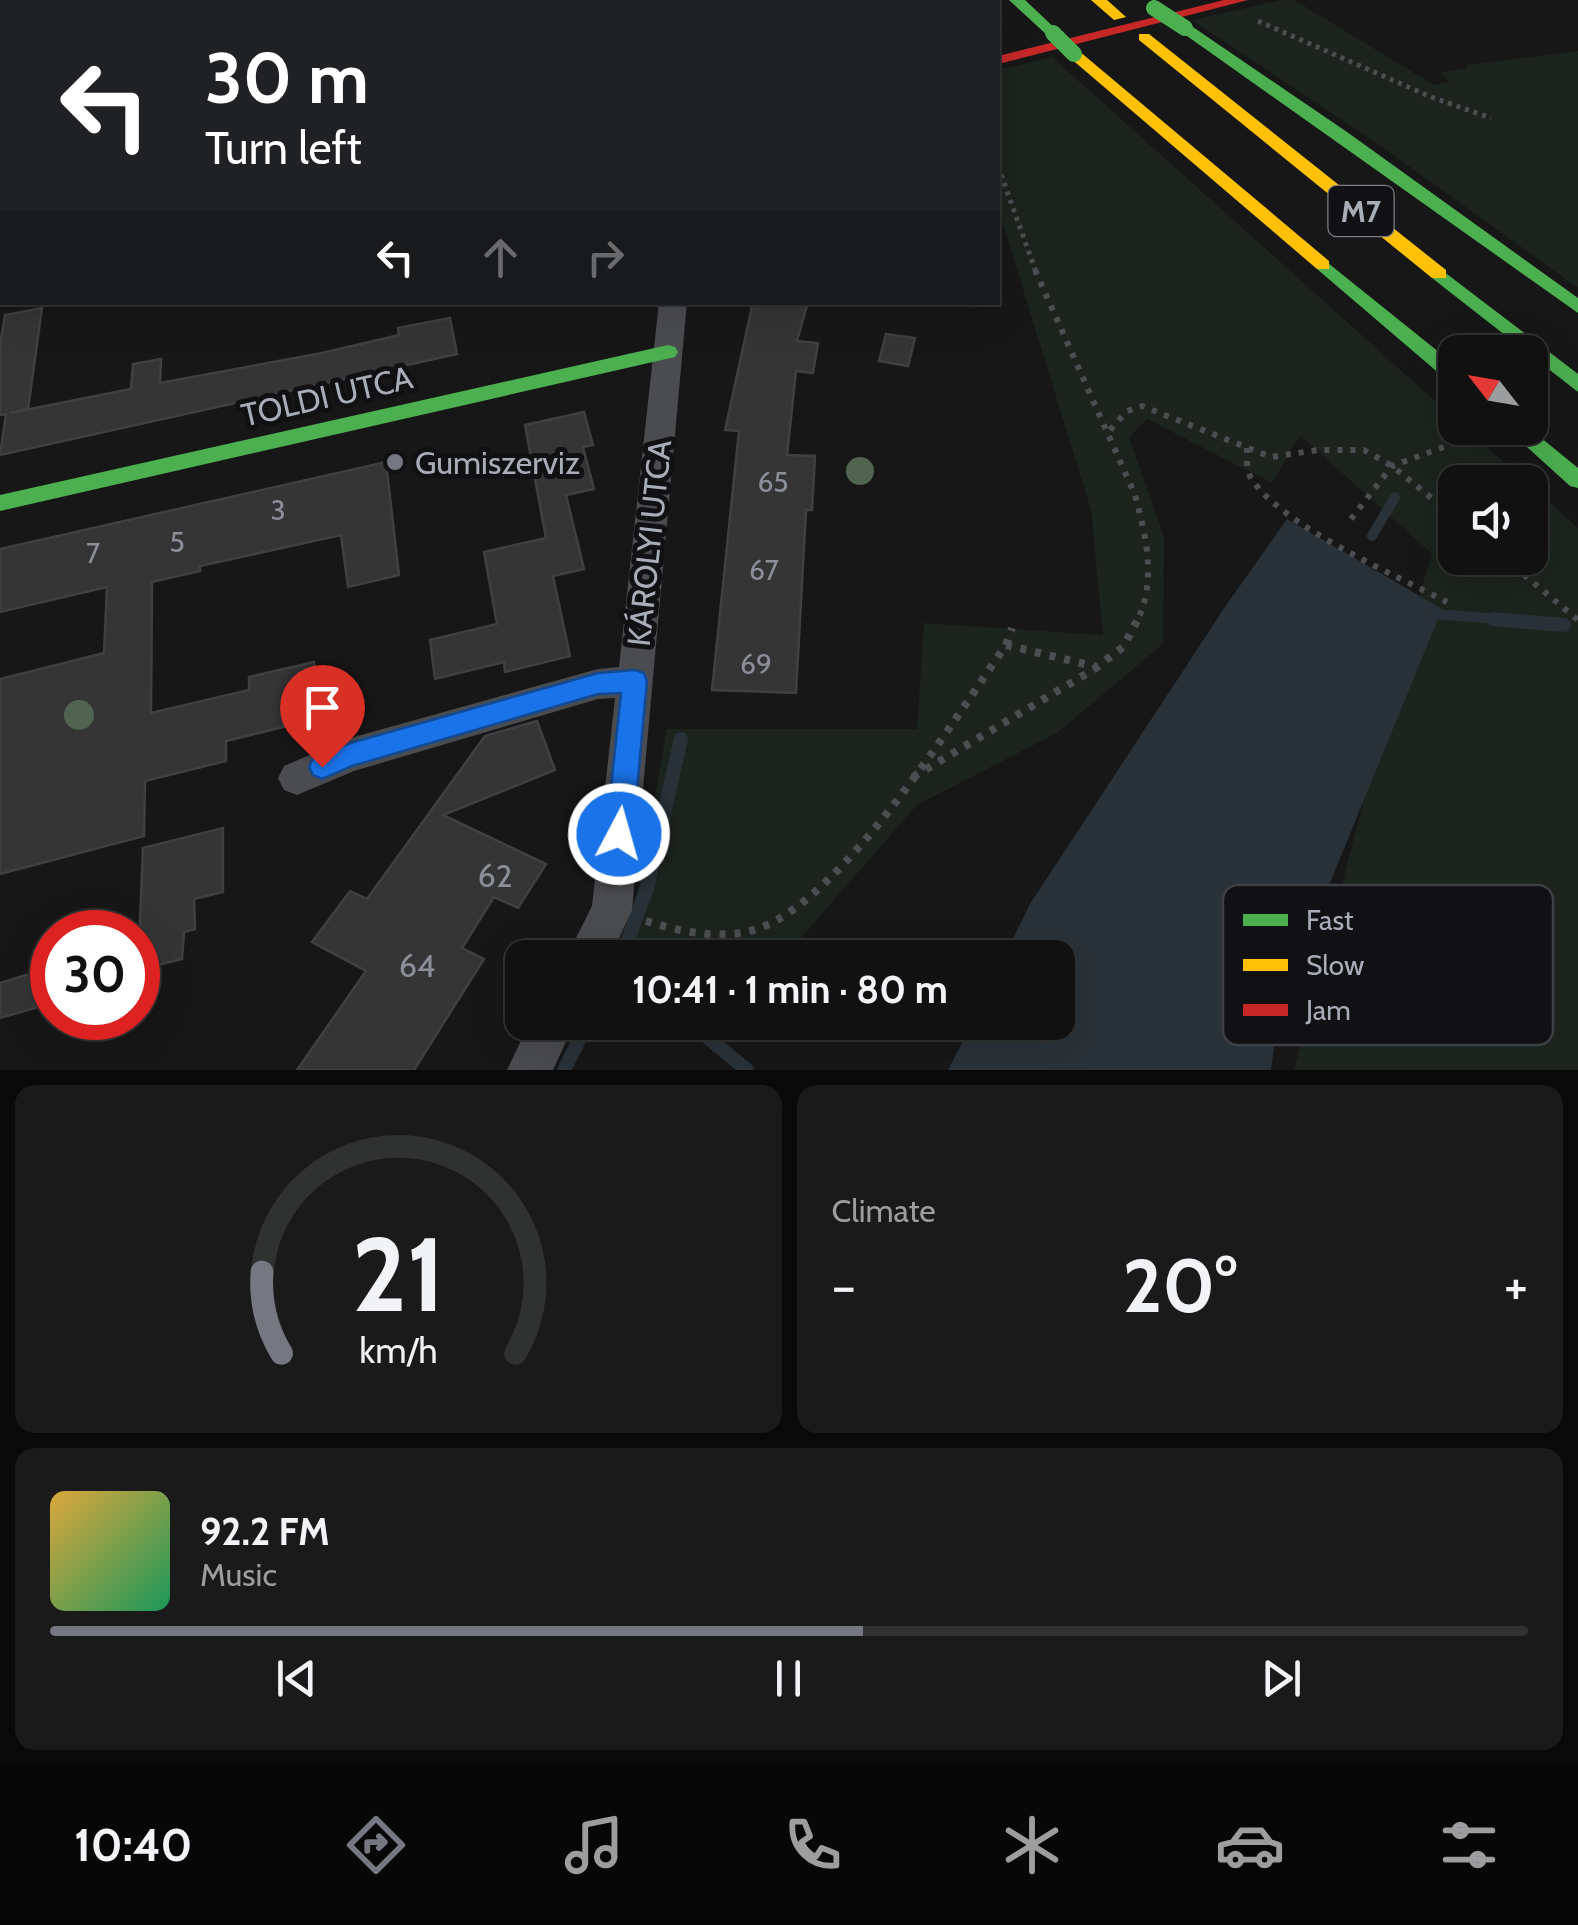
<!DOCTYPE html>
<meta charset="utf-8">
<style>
body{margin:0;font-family:Cabin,sans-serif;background:#1a1a1a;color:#f1f3f6;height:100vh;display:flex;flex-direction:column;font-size:38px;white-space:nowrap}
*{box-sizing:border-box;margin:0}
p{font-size:32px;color:#9c9d9f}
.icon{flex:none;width:55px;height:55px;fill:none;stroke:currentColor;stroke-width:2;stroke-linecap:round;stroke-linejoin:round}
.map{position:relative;height:1070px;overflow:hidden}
.panel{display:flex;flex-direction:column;gap:15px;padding:15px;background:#090909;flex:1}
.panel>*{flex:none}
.top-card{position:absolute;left:0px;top:0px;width:1000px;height:305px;box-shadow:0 10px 40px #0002,0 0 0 2px #303131;background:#202124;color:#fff;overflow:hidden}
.needle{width:65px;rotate:301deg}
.controls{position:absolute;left:1438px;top:335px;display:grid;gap:20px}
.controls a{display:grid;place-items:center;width:110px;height:110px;border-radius:20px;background:#111;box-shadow:0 10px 40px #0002,0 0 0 2px #303131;font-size:50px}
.speed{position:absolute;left:30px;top:910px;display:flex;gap:20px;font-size:50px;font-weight:700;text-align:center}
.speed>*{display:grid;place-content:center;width:130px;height:130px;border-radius:50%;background:#111;box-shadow:0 10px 40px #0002,0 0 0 2px #303131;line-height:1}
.speed .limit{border:15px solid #d22;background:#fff;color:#111}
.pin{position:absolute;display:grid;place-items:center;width:85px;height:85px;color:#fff;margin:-102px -42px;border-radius:50% 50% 50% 0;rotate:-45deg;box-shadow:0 0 10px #0007}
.pin .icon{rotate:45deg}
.me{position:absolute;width:110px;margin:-55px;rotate:6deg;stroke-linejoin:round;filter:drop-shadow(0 0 8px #0008)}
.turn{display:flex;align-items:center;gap:35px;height:210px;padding:0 40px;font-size:45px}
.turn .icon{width:130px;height:130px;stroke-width:2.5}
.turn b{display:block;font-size:70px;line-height:85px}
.lanes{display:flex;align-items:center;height:95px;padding:0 40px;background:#0003;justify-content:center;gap:50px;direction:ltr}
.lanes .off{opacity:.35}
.big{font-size:75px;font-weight:700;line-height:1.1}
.panel .card{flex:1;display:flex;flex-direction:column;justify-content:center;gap:15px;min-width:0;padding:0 35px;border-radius:20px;background:#1a1a1a}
.panel .dial{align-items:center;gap:0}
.dial svg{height:260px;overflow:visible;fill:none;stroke:#303131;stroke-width:7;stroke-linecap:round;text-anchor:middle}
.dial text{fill:#f1f3f6;stroke:none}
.song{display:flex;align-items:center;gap:30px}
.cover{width:120px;height:120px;border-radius:15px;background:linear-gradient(135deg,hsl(40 70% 55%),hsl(150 70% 35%))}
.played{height:10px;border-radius:5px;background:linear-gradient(90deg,#757880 55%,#303131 55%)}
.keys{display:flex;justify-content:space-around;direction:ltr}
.heat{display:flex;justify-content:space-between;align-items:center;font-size:55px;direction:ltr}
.panel .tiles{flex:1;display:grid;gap:15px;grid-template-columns:1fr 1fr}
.card:last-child{grid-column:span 2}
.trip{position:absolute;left:505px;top:940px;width:570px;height:100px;border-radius:20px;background:#111;box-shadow:0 10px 40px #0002,0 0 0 2px #303131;font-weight:700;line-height:100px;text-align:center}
.tab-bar{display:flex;height:160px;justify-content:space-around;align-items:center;background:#070707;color:#9c9d9f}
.tab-bar .icon{width:70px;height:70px}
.tab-bar .selected{color:#757880}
.tab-bar b{font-size:45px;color:#f1f3f6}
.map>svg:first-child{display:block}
.green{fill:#1d241e}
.water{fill:#2a3239}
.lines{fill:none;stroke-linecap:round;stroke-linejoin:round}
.stream-far1{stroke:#2a3239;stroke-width:10}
.stream{stroke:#2a3239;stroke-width:14}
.building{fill:#353536;stroke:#3f4043;stroke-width:2.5}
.path-far2{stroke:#4d4e52;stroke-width:5;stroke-dasharray:4 5;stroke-linecap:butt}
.path-far1{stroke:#4d4e52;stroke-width:6;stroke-dasharray:5 8;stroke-linecap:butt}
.path{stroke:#4d4e52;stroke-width:8;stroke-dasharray:6 9;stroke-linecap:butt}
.street{fill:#4b4c50;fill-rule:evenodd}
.fast{fill:#4caf50;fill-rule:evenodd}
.slow{fill:#ffc107;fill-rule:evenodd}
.jam{fill:#c62828;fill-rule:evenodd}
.fast-bridge{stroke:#4caf50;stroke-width:16}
.tree{fill:#506451}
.route{fill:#1a73e8;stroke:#114b97;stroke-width:2.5}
.poi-dot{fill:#757880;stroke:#111113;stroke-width:4}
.labels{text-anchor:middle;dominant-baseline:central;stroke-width:10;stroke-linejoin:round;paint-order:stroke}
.number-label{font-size:28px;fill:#8b8f98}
.shield{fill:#111113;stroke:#7b7e86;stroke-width:2.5}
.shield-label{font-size:30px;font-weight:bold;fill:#a8adb8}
.street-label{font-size:32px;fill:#a8adb8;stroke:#111113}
.poi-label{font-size:32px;fill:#a8adb8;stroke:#111113;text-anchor:start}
.near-number-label{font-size:32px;fill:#8b8f98}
.key{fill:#111113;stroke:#3e4045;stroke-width:2.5}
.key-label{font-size:28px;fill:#a8adb8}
</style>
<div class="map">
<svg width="1578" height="1070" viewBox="0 0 1578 1070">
<rect width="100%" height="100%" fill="#171717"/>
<g class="green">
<polygon points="1282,0 1294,0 1434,85 1450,82 1439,73 1468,68 1466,65 1578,51 1578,288 1378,144 1192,20"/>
<polygon points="1052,57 1455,419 1455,428 1465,428 1527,482 1455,482 1455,558 1530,558 1530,485 1578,528 1578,1070 1294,1070 1403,648 1432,554 1300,435 1272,483 1147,419 1129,437 1164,537 1163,644 1057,733 917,805 784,957 626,958 667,729 917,729 924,623 1103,635 1091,510 998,208 998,70"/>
</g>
<polygon class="water" points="1287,519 1442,609 1280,1005 1271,1070 948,1070 972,1023 1058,1022 1058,958 1004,957 1030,904 1225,607"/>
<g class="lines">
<g class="stream-far1">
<polyline points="1372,536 1395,497"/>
<polyline points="1424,613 1522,621"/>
</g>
<g class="stream">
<polyline points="1493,619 1564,625"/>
<polyline points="621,958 647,888 681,739"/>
<polyline points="689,1022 747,1070"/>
<polyline points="564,1070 588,1022"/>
</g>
</g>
<g class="building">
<polygon points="753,302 808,302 797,341 818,343 813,373 796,371 787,455 815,456 812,510 806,510 796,693 712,690 739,431 725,430"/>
<polygon points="42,308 28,409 10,413 131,389 133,364 161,359 160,383 322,353 399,335 398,328 450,318 457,354 0,455 6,414 0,415 0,344 5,315"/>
<polygon points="886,334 915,338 908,366 879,361"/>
<polygon points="584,412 593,445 583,447 594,489 566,495 584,569 553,576 570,656 505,672 504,662 435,679 430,640 497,624 484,552 546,538 525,425"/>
<polygon points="386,462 399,575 348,587 341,535 200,566 200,571 152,582 151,713 249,690 249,677 314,662 316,719 226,741 226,761 145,781 144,836 0,874 0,679 104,653 107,587 0,612 0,549"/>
<polygon points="537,721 555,770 443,815 546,864 518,908 494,897 462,948 484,959 414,1070 297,1070 366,971 312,942 350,891 367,899 485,736"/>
<polygon points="223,828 223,892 194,899 195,929 184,932 182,959 138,970 143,848"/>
<polygon points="52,967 52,1003 0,1018 0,983"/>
</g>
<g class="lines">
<g class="path-far2">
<polyline points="1258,21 1431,97 1491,118"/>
<polyline points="998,166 1036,272"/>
</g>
<g class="path-far1">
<path d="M1035,270L1135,495C1146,536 1157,581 1137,621"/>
<polyline points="1110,430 1127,411 1142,406 1271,457 1318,450 1364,450 1392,466 1455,517"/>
<path d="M1247,448C1247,458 1246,470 1251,478C1280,525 1397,576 1447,602"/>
<polyline points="1351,519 1392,466 1468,438"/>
<polyline points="1504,558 1578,620"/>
</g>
<g class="path">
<polyline points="1006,645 1012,628"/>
<polyline points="913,777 1096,668"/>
<path d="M646,921C681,932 724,941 760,928C845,896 953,721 1006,645L1097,667L1123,647L1138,619"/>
</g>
<g class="street">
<polygon points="659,302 687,302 632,910 610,958 566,958 592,906 615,698 598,699 354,771 297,795 284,790 278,778 284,766 347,739 598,669 619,667"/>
<polygon points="530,1022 575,1022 553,1070 507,1070"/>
</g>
<g class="fast">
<polygon points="609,0 623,0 624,2 610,2"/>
<polygon points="1009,0 1025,0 1060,33 1048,36"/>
<polygon points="1180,25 1190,25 1347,132 1578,298 1578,313 1180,31"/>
<polygon points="0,231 2,232 2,243 0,243"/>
<polygon points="1323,259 1455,365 1455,383 1448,381 1317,269 1317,261"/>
<polygon points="1439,268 1578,374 1578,392 1432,278 1432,270"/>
<polygon points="668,345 675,347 678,352 675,357 0,511 0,495"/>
<polygon points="1506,428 1529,428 1578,468 1578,488 1570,486"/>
</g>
<g class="slow">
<polygon points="1091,0 1107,0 1126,17 1114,20"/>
<polygon points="1139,34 1149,34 1446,270 1446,278 1432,278 1139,40"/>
<polygon points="1069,51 1079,51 1329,261 1329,269 1317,269 1069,57"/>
</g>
<polygon class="jam" points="1224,0 1248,0 998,64 998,56"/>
<g class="fast-bridge">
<polyline points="1154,8 1185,28"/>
<polyline points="1053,33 1074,54"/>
</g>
</g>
<g class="tree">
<circle cx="860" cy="471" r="14"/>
<circle cx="79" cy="715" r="15"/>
</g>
<polygon class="route" points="635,670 644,673 647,681 633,834 629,843 619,847 610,843 606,834 621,693 598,694 352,766 322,779 313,775 309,767 313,758 347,744 598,673"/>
<circle class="poi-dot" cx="395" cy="462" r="10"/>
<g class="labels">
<g class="number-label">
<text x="773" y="482">65</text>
<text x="278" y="510">3</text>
<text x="177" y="542">5</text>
<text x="93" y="553">7</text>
<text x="764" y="570">67</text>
<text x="756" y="664">69</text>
</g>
<rect class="shield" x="1328.5" y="186" width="65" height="50" rx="8"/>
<g class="shield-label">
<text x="1361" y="211">M7</text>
</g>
<g class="street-label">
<text transform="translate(327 396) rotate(-13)">TOLDI UTCA</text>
<text transform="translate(649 543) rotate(-84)">KÁROLYI UTCA</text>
</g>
<g class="poi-label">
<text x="415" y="462">Gumiszerviz</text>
</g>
<g class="near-number-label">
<text x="495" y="875">62</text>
<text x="417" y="965">64</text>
</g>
</g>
<rect x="1223" y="885" width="330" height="160" rx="15" class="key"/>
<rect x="1243" y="914" width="45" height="12" fill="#4caf50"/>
<rect x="1243" y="959" width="45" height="12" fill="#ffc107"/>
<rect x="1243" y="1004" width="45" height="12" fill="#c62828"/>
<g class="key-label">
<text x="1306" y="930">Fast</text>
<text x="1306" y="975">Slow</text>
<text x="1306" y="1020">Jam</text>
</g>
</svg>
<div class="controls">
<a><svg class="needle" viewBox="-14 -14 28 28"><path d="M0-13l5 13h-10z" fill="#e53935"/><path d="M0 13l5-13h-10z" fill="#9c9d9f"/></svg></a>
<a><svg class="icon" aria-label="sound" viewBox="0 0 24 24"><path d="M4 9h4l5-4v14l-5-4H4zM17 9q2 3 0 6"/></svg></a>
</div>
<div class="speed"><div class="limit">30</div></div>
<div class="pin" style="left:322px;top:767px;background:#d93025"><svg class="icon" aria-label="arrive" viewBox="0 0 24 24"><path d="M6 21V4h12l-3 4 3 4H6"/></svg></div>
<svg class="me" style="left:619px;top:834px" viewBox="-20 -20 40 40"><circle r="17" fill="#1a73e8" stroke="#fff" stroke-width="3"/><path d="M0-11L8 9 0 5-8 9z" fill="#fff"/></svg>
<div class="trip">10:41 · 1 min · 80 m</div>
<div class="top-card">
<div class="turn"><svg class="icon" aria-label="left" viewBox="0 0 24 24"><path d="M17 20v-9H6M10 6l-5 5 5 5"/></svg><div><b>30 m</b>Turn left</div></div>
<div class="lanes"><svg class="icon" aria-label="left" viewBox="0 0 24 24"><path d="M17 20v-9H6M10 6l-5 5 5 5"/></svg><svg class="icon off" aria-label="ahead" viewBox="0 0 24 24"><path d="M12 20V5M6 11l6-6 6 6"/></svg><svg class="icon off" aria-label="right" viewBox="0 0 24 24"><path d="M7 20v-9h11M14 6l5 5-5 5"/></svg></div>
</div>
</div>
<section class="panel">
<div class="tiles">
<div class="card dial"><svg viewBox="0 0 100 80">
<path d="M14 69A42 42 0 1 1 86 69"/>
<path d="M14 69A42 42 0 0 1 8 44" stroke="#757880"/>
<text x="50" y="56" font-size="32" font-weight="700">21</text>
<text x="50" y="72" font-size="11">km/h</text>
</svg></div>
<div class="card"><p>Climate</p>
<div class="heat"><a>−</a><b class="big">20°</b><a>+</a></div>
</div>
<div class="card">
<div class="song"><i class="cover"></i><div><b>92.2 FM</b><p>Music</p></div></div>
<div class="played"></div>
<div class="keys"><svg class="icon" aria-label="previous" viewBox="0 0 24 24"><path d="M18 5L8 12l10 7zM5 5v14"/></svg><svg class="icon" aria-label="pause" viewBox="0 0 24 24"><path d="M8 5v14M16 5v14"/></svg><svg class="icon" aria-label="next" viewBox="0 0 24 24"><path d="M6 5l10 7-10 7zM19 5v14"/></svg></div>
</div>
</div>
</section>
<nav class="tab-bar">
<b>10:40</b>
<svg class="icon selected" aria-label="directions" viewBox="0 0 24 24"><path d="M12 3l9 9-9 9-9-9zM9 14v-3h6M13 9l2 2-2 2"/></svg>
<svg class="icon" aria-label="music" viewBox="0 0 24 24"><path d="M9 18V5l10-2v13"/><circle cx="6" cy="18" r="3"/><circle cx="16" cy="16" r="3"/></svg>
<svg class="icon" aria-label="phone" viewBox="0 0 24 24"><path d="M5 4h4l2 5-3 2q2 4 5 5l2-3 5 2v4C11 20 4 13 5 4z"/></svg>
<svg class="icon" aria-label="climate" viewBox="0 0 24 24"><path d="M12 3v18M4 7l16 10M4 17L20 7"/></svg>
<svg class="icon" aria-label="car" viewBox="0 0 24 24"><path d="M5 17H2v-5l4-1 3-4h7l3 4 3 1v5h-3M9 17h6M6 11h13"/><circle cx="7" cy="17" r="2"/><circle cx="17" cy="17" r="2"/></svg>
<svg class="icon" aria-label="filters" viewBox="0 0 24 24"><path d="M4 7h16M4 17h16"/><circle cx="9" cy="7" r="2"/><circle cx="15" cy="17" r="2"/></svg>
</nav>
